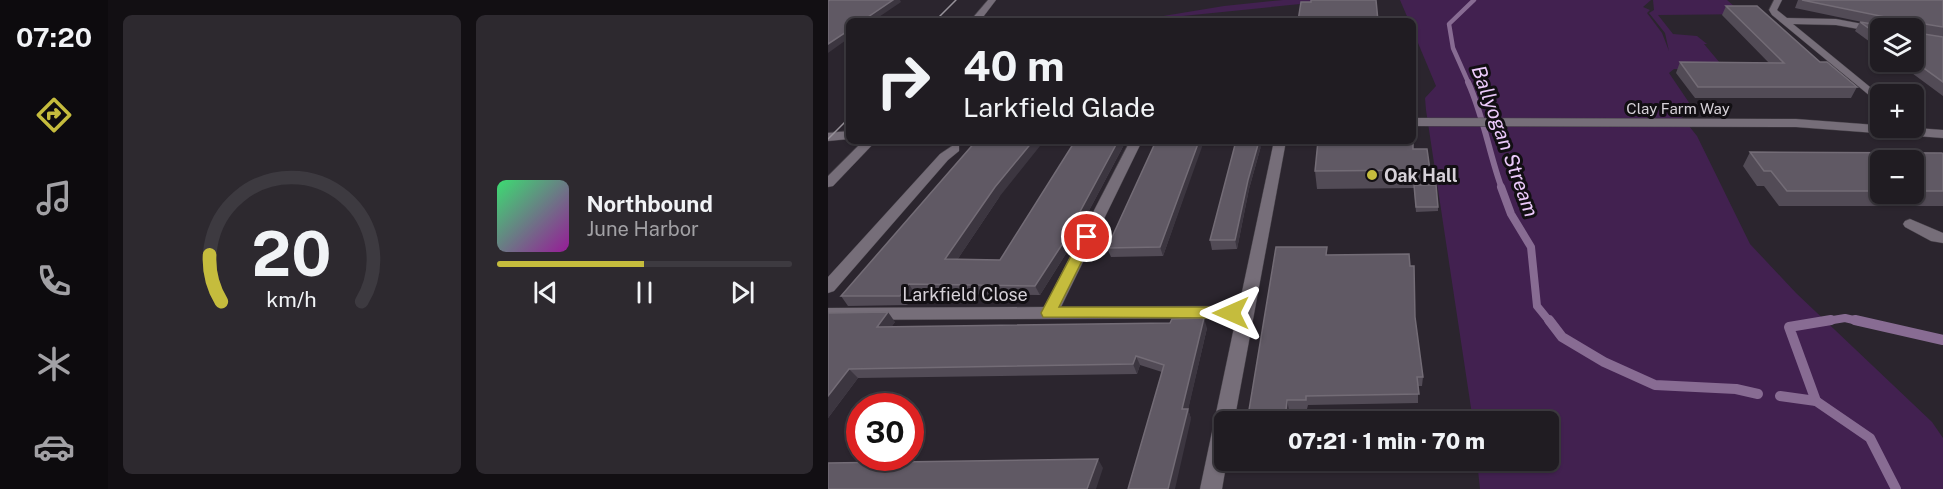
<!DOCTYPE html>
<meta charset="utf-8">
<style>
body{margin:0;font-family:"Public Sans",sans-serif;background:#2d292f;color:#f1f3f6;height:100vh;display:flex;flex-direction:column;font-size:22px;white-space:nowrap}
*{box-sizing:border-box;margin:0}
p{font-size:20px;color:#a2a1a5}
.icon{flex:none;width:33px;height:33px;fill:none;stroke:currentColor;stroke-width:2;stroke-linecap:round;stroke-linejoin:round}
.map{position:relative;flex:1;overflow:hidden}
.panel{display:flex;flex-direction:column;gap:15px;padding:15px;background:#120f13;width:720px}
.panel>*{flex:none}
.top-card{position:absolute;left:18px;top:18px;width:570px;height:126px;border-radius:9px;box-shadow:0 2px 4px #0004,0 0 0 2px #3d3a40;background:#201c22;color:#f1f3f6;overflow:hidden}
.buttons{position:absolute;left:1042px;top:18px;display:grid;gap:12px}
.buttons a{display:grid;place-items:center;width:54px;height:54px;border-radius:9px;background:#201c22;box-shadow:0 2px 4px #0004,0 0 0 2px #3d3a40;font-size:30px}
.speed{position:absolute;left:18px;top:393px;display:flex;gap:12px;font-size:30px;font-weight:700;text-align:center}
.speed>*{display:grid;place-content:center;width:78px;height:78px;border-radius:50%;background:#201c22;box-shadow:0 2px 4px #0004,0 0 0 2px #3d3a40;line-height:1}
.speed .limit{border:9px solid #d22;background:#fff;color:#111}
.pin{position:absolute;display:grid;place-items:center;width:51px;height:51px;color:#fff;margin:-26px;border:3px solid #fff;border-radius:50%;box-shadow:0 2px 6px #0007}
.me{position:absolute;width:66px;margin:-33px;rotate:270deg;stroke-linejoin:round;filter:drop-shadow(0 0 4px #0008)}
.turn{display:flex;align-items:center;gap:21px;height:126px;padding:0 18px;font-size:27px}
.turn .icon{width:78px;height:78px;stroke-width:2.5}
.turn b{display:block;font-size:42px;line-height:51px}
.panel .widget{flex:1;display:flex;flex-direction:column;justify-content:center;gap:9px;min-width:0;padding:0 21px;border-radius:9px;background:#2d292f}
.panel .dial{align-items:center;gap:0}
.dial svg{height:156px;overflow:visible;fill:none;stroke:#3d3a40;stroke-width:7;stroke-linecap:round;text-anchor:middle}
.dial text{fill:#f1f3f6;stroke:none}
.song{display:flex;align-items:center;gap:18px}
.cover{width:72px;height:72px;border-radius:9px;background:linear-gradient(135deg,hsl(140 70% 55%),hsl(300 70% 35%))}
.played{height:6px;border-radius:3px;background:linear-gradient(90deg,#c5bc3d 50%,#3d3a40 50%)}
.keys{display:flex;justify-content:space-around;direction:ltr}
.panel .tiles{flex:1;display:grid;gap:15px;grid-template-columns:repeat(2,1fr)}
.trip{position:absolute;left:386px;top:411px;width:345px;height:60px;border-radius:9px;background:#201c22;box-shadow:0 2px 4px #0004,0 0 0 2px #3d3a40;font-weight:800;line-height:60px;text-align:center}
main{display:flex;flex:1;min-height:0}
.menu{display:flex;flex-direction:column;width:108px;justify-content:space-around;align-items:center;background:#0d0b0e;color:#a2a1a5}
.menu .icon{width:42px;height:42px}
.menu .current{color:#c5bc3d}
.menu b{font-size:27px;color:#f1f3f6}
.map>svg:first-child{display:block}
.green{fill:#422150}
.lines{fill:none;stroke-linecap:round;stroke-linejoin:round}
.stream-far3{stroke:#886c93;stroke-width:4.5}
.stream-far2{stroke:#886c93;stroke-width:6}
.stream-far1{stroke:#886c93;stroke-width:8}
.stream{stroke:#886c93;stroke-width:10}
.minor-casing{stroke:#464148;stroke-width:1}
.minor{fill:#766e79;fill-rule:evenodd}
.tram{stroke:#97929a;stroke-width:1.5}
.wall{fill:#524b56;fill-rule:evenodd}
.shaded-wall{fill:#3c3640}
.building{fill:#605964;stroke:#736c76;stroke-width:1.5}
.route{fill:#c5bc3d;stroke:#807a28;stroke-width:1.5}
.poi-dot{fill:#c5bc3d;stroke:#120f13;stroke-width:2}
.labels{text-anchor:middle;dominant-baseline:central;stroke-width:6;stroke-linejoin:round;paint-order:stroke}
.far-street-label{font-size:15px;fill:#d6d1d8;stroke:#120f13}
.poi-label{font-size:18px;font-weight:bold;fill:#d6d1d8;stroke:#120f13;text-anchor:start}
.street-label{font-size:18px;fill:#d6d1d8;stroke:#120f13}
.water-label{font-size:20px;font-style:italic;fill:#eccafb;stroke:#120f13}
</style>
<main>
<nav class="menu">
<b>07:20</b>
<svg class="icon current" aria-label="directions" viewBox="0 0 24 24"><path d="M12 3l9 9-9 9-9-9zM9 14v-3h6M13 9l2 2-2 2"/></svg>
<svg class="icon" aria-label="music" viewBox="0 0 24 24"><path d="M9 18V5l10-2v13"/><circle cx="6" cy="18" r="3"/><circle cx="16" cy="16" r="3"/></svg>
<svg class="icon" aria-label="phone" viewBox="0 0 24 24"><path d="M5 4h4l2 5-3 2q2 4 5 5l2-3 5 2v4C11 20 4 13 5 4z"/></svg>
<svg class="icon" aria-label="climate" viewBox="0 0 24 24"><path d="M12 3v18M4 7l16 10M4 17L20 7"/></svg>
<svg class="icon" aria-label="car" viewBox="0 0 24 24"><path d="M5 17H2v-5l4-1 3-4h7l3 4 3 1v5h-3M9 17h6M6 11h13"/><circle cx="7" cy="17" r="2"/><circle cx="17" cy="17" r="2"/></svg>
</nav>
<section class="panel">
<div class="tiles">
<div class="widget dial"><svg viewBox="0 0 100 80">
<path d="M14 69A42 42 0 1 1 86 69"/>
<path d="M14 69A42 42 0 0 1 8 45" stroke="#c5bc3d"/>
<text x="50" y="56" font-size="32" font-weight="700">20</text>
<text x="50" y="72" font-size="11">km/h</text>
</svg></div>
<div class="widget">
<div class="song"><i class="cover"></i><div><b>Northbound</b><p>June Harbor</p></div></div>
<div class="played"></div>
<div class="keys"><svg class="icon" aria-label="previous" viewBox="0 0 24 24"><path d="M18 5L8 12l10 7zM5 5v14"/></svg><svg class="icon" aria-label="pause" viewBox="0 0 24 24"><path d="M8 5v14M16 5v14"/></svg><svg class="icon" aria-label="next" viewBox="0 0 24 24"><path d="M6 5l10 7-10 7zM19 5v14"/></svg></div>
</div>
</div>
</section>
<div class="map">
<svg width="1115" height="489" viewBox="0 0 1115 489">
<rect width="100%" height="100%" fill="#2b252e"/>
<g class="green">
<polygon points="455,0 512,0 305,21 396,6"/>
<polygon points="572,0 823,0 815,7 822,10 819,13 834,33 841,51 837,33 821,13 826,10 825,0 899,0 907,7 930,14 830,15 845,34 869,36 879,44 876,44 897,69 846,69 841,73 866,110 849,111 869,136 922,244 968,293 1104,422 1115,438 1115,489 652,489 649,461 720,460 720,422 645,421 598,110 597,98 608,86 585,31 585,21 581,21"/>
</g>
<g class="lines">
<polyline class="stream-far3" points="641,84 625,48 621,24 646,0"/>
<path class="stream-far2" d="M640,82C656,117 661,154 674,189"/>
<g class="stream-far1">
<polyline points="673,187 683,214 703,247 709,306 722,322"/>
<polyline points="993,322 1017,318 1034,322"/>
</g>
<g class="stream">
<polyline points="721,320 734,337 776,362 827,385 908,389 930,394"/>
<polyline points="1027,320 1115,340"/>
<polyline points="952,396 988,401 1042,438 1068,489"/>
<polyline points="988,401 961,327 1003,320"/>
</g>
<g class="minor-casing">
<g id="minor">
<polygon points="160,0 168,0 152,21 142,21"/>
<polygon points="946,0 954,0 949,10 959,18 1008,19 1056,28 1053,28 1053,33 1008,25 965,24 1053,96 1053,105 944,15 941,10"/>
<polygon points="585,118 968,119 1115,130 1115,138 968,127 585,126"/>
<polygon points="21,131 21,139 0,141 0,133"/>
<polygon points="35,141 48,141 5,186 0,187 0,176"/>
<polygon points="302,141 314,141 233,307 411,306 446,141 458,141 406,422 396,422 396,460 399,460 394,489 372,489 408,318 0,320 0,308 216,307"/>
<polygon points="127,144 131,145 131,151 120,160 6,291 0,293 0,277 112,154"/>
<polygon points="1082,219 1115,233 1115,243 1103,241 1077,227 1075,224 1077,221"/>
</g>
</g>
<use href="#minor" class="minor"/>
<g class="tram">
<polyline points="107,21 128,0"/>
<polyline points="0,139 21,118"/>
</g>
</g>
<g class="wall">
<polygon points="970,0 1115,0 1115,37 1089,33 1115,37 1115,96 1069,62 1086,62 1053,28 1053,50 1027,31 1032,22 1053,26 967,8"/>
<polygon points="898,6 992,62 1029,87 1023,98 867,98 848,73 852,62 941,63 894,15"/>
<polygon points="247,141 298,141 239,252 212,295 87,294 79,305 20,306 13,296 172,196 129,260 172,260"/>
<polygon points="328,141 375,141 335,256 283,257 279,248"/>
<polygon points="433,146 421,189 409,249 384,250 382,240"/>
<polygon points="585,149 602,170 601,185 610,207 610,211 588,212 586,188 489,189 487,171"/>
<path d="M922,152L1115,154V206H951L936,186H929L915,166ZM1053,160H1086V194H1053Z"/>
<polygon points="499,255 587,317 595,377 594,386 590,386 590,403 480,405 479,409 461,409 460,419 423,419 421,410"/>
<polygon points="0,313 67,322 63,327 379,328 360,409 363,419 334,372 312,365 309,374 30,378 0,418"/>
</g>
<g class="shaded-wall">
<polygon points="65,0 72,0 73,2 45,21 34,21"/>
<polygon points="21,30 21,38 0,53 0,44"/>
<polygon points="205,141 216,141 172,196 123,269 117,259 167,187"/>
<polygon points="290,141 298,141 239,252 212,295 207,286"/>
<polygon points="371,141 375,141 374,147 335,256 332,247"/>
<polygon points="431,141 433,141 433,146 421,189 409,249 407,240 420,180"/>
<polygon points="81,284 87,294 79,305 72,296"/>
<polygon points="60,312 67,322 56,337 49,327"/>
<polygon points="376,318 379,328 358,419 354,409"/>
<polygon points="308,356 312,365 309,374 305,364"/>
<polygon points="21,369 30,378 0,418 0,396"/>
<polygon points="459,400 461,409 460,419 458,410"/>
<polygon points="360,409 363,419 347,489 340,489"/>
<polygon points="270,459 275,468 268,489 259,489"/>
</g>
<g class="building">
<polygon points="2,0 65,0 34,21 21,21 21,30 0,44 0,1"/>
<polygon points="483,0 548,0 550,21 470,21 473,2 483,2"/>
<polygon points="974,0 1115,0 1115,27 1091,23 1089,33 1115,37 1115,82 1086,61 1086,28 1053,28 1053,37 1032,22 1057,26 1062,18"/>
<polygon points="898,6 929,6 992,62 999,62 1029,87 870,87 852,62 956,63"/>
<polygon points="148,141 205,141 167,187 117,259 172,260 247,141 290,141 235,243 207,286 81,284 72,296 13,296"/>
<polygon points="328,141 371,141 332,247 279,248"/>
<polygon points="408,141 431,141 420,180 407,240 382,240"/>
<polygon points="490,141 585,141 585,149 599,149 602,170 487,171"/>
<polygon points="922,152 1114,153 1115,154 1115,191 1086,191 1086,160 1053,160 1053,191 959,191 943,171 936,171"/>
<polygon points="586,185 608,185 610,207 588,207"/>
<polygon points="448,247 499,247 498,255 581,254 582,266 586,266 587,317 595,377 589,377 591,394 478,396 478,400 459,400 458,410 421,410"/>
<polygon points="60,312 49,327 342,323 344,319 376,318 354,409 360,409 340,489 300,489 336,365 308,356 305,364 21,369 0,396 0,313"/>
<polygon points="270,459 259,489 0,489 0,463"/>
</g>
<polygon class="route" points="259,232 266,237 231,307 403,307 411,313 403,318 215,317 213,313 253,237"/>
<circle class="poi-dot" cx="544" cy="175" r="6"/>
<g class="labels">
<g class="far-street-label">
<text x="850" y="108">Clay Farm Way</text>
</g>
<g class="poi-label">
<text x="556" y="175">Oak Hall</text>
</g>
<g class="street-label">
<text x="137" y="294">Larkfield Close</text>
</g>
<g class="water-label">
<text transform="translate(677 141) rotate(70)">Ballyogan Stream</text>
</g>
</g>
</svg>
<div class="buttons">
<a><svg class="icon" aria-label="layers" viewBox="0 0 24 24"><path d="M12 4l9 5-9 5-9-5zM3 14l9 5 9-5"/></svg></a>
<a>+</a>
<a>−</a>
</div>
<div class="speed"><div class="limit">30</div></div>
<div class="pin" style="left:259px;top:237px;background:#d93025"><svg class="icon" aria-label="arrive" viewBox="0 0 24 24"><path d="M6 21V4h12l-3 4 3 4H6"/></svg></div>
<svg class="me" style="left:403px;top:313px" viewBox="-20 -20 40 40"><path d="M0-17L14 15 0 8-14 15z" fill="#c5bc3d" stroke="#fff" stroke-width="4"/></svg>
<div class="trip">07:21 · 1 min · 70 m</div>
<div class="top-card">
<div class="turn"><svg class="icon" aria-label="right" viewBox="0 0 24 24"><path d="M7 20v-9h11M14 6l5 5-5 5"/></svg><div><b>40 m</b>Larkfield Glade</div></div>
</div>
</div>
</main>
